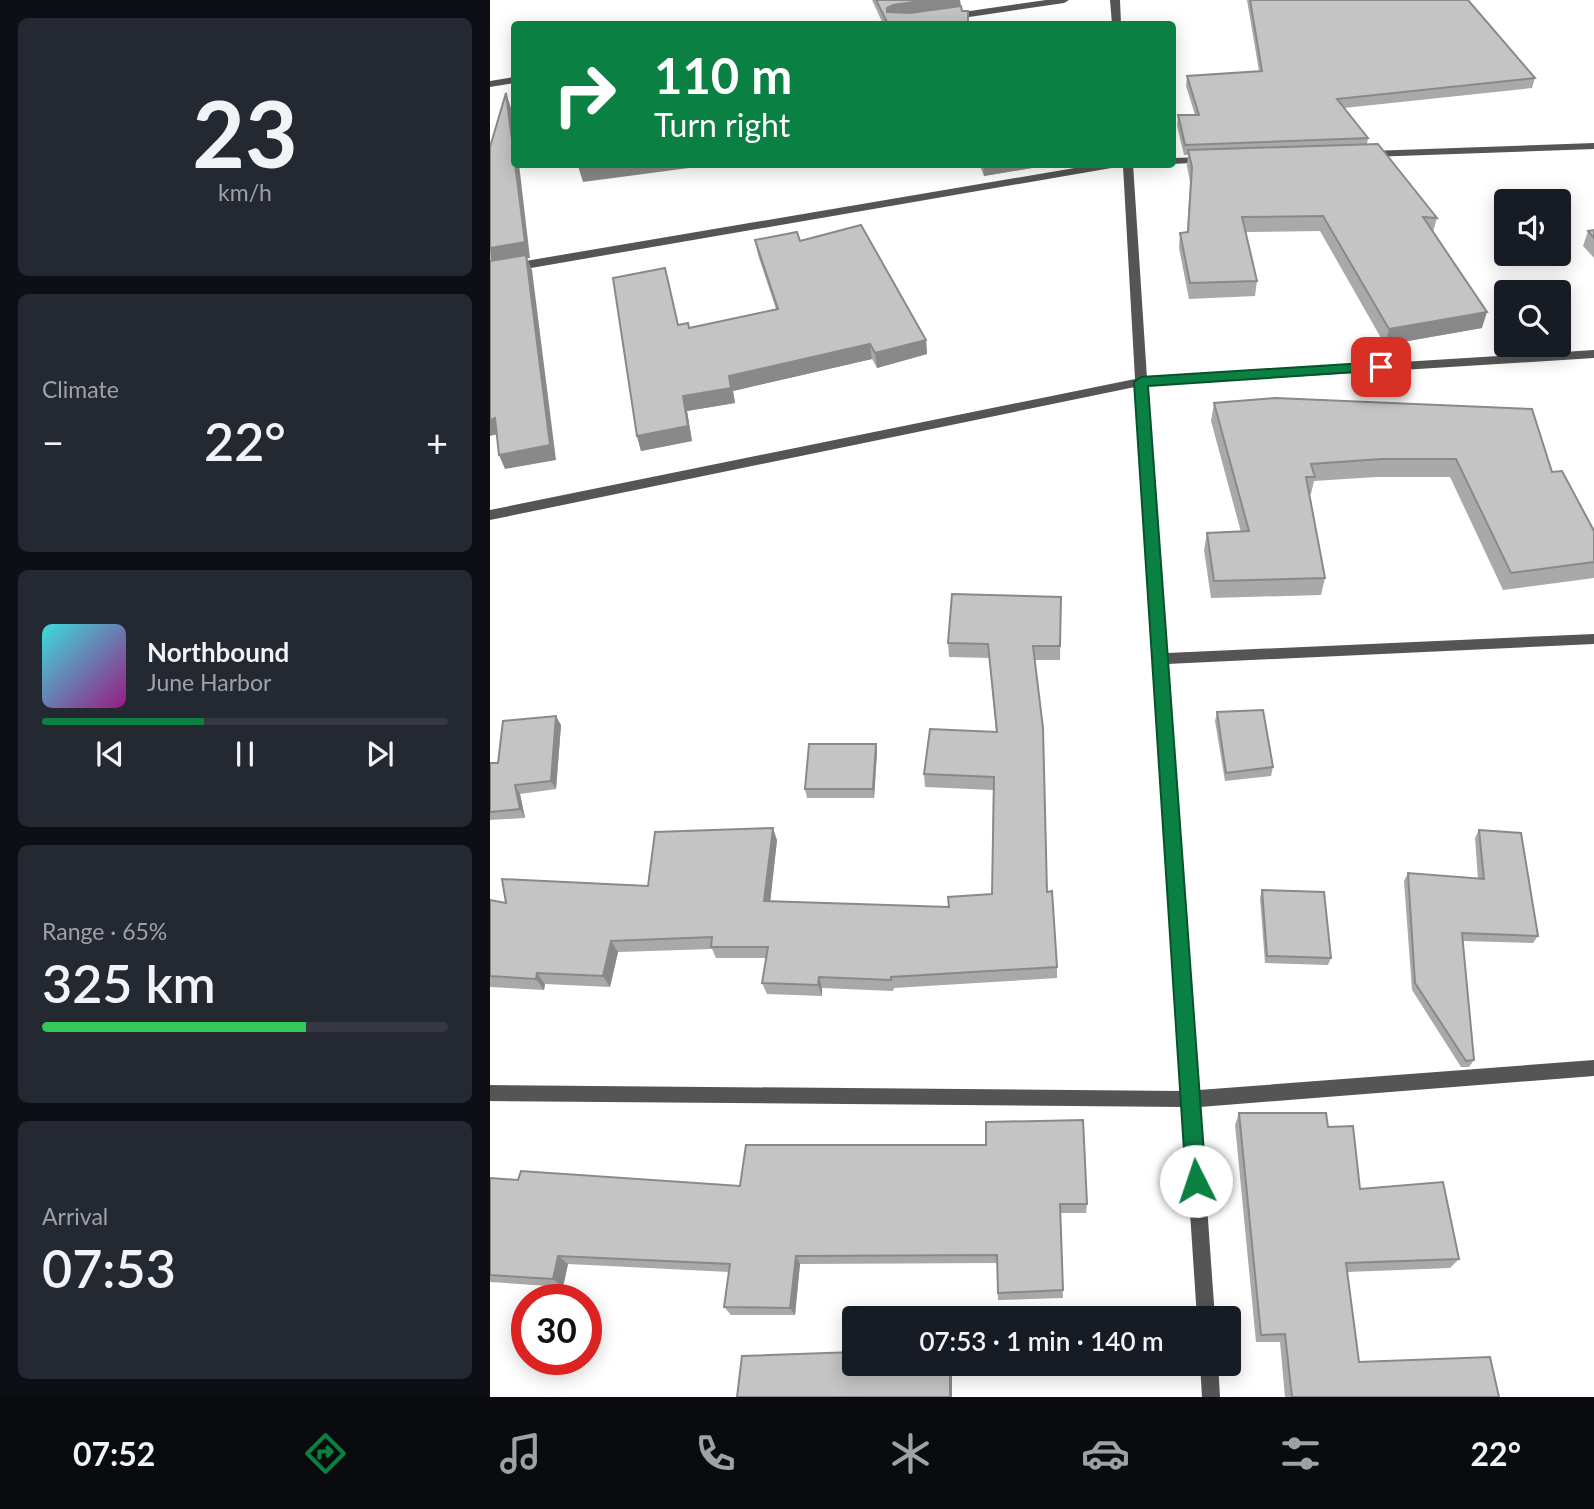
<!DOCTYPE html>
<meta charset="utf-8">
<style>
body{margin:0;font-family:Lato,sans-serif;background:#242831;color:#f1f3f6;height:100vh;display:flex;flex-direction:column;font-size:26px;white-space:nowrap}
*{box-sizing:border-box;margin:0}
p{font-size:23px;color:#9ea1a6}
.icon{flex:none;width:38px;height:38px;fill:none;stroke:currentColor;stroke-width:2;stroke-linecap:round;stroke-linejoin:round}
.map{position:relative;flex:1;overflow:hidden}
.panel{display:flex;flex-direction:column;gap:18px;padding:18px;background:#0d0f14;width:490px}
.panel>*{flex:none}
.hud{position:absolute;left:21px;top:21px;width:665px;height:147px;border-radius:7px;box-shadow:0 4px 18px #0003;background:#0b8043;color:#fff;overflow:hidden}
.fabs{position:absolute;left:1004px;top:189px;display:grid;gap:14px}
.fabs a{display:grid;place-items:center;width:77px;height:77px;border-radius:7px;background:#171b24;box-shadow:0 4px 18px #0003;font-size:35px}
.speed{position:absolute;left:21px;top:1284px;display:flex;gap:14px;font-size:35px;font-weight:700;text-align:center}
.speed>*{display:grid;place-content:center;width:91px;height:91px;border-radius:50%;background:#171b24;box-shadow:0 4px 18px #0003;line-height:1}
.speed .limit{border:10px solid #d22;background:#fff;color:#111}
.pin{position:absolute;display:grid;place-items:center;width:60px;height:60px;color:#fff;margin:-30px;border-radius:14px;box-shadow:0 4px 10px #0006}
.me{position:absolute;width:77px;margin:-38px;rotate:356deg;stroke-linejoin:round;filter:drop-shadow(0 0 5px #0008)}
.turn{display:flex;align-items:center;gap:24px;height:147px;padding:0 28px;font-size:32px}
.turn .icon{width:91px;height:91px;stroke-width:2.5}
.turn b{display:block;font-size:49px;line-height:60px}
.big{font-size:52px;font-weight:600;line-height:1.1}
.panel .card{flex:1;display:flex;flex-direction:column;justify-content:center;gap:10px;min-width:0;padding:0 24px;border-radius:10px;background:#242831}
.panel .dial{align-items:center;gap:0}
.dial b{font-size:91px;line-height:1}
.song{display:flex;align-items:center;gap:21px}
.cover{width:84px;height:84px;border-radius:10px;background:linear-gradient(135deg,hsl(180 70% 55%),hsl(310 70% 35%))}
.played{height:7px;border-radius:4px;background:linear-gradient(90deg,#0b8043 40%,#363941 40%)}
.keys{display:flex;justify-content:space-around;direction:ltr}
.heat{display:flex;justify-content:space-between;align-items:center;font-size:38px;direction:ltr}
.charge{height:10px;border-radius:5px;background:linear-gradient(90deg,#34c759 65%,#363941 0)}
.trip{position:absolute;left:352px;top:1306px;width:399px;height:70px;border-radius:7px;background:#171b24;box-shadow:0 4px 18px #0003;font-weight:600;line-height:70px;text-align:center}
.tabs{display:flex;height:112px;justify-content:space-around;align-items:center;background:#090b0e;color:#9ea1a6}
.tabs .icon{width:49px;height:49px}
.tabs .selected{color:#0b8043}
.tabs b{font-size:32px;color:#f1f3f6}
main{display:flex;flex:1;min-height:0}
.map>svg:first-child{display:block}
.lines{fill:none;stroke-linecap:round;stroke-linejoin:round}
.minor{fill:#555;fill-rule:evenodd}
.wall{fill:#a9a9a9}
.shaded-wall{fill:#898989}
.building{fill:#c4c4c4;stroke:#898989;stroke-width:2}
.route{fill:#0b8043;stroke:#07532c;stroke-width:2}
</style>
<main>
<section class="panel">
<div class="card dial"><b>23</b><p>km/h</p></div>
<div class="card"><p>Climate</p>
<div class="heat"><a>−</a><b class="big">22°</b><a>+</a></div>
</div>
<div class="card">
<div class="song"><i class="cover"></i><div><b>Northbound</b><p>June Harbor</p></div></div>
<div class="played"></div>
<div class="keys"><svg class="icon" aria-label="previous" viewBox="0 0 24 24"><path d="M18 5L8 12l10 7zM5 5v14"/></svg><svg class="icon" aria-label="pause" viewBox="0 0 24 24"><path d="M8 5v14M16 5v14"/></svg><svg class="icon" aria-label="next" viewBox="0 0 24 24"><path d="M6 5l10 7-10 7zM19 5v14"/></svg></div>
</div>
<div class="card"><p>Range · 65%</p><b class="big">325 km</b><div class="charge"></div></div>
<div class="card"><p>Arrival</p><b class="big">07:53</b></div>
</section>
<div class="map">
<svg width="1104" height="1397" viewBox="0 0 1104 1397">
<rect width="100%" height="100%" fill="#fff"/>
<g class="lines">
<g class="minor">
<polygon points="556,0 579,0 574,3 459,20 454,17 459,14"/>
<polygon points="620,0 630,0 631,24 622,24"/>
<polygon points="24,77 24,83 0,87 0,81"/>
<polygon points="1104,143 1104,149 880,157 875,154 880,151"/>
<polygon points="716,157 720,158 720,162 682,164 682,158"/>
<polygon points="608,164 643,164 657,378 1104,350 1104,358 657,386 677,653 1104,634 1104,644 677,664 709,1090 1104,1060 1104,1076 710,1107 725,1318 707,1318 693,1107 0,1101 0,1085 692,1091 645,387 0,520 0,510 645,379 633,166 0,275 0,267"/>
<polygon points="710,1363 728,1363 730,1397 712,1397"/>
</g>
</g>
<g class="wall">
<polygon points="382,0 470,0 472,11 478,24 393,24"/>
<polygon points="757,0 978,0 1045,78 1042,88 854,108 878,138 877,144 947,218 943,232 992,328 895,345 830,231 756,232 767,281 765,296 699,299 689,248 690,233 697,232 700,182 697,166 698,155 694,155 687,126 688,115 705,115 696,86 697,76 769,71"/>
<polygon points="489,164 554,164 554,166 494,176"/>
<polygon points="1104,230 1104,258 1093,246 1098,231"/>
<polygon points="265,240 310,241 436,340 437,354 387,368 382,359 243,391 245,403 197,411 202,441 151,451 147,436 179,283 188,325 199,328 286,309 268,255"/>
<polygon points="724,403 1062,472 1104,531 1104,578 1013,590 960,477 886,477 824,481 821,494 819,494 835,578 831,595 721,598 714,550 717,533 751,532 721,421"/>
<polygon points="571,597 570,660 545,660 557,892 567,967 567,978 404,988 403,991 332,988 332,996 277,994 272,983 276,958 226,958 222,949 128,952 120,987 55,984 54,990 0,987 0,900 16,903 158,886 287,840 280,901 459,907 502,894 503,790 435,787 434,774 506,732 499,658 459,657 458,643"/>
<polygon points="727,712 783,767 781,776 735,781 725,721"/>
<polygon points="71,725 66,789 30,794 35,818 0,820 0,763 8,763"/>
<polygon points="386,744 387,752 384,798 317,798 315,789"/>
<polygon points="989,830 1048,936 1043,943 973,941 984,1060 979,1067 971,1067 922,990 914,881 918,873 988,879 985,838"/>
<polygon points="772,890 841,958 838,965 775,963 770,898"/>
<polygon points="749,1113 838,1127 870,1189 969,1259 960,1268 857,1272 869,1362 1009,1397 795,1397 790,1342 766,1342 745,1125"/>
<polygon points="0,1178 28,1180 250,1186 597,1204 596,1213 570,1213 573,1298 508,1300 507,1263 310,1264 305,1315 241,1315 234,1307 239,1272 78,1264 73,1287 0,1282"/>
</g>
<g class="shaded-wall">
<polygon points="437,0 470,0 471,9 405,18 397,12 397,8 403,5"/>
<polygon points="16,93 21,108 24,132 24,159"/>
<polygon points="25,164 29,164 40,258 37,258 42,270 66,460 15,469 9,455 0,248"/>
<polygon points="97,164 229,164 93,182 88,166"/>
<polygon points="493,164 554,164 554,166 494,176"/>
<polygon points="997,312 992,328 895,345 899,329"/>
<polygon points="436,340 437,354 387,368 385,353"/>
<polygon points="380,344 382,359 243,391 245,403 197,411 202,441 151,451 147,436 193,396 239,376"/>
<polygon points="5,418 12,433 0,436 0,420"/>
<polygon points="66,716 71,725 66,789 61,781"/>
<polygon points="386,744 387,752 384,798 383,789"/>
<polygon points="25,785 30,794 35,818 30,809"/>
<polygon points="283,828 287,840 279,913 274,901"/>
<polygon points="121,941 128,952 120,987 113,976"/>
<polygon points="47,973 55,984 54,990 46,979"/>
<polygon points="329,977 332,988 332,996 328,985"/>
<polygon points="68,1256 78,1264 73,1287 63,1279"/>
<polygon points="306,1256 310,1264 305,1315 300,1308"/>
<rect x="460" y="1363" width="2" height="34"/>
</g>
<g class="building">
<polygon points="386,0 437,0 403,5 397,8 397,12 420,13 471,6 472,11 478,11 478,24 398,24"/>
<polygon points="760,0 978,0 1045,78 847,99 878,138 695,145 688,115 709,115 697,76 772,71"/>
<polygon points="16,93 35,242 0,248 0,147"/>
<polygon points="888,144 947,218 933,217 997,312 899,329 833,216 752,217 767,281 700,283 690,233 698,232 702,167 698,150"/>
<polygon points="371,225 436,340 385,353 380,344 239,376 241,388 193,396 198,426 147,436 123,278 175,268 188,325 198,323 199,328 288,309 265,240 307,232 310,241"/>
<polygon points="1104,230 1104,238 1098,231"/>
<polygon points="36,255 60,445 9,455 5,418 0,420 0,261"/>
<polygon points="785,398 1042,409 1062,472 1072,471 1104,531 1104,562 1021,573 966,459 891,459 821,464 825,477 816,477 835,578 724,581 717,533 759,531 724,403"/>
<polygon points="462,594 571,597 570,646 543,646 553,728 557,892 562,891 567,967 401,977 401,980 329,977 328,985 272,983 278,947 221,947 222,937 121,941 113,976 47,973 46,979 0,976 0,900 16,903 12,879 158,886 165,832 283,828 274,901 459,907 458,897 502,894 504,777 434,774 440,729 507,732 498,644 458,643"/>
<polygon points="773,710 783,767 736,773 727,712"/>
<polygon points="66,716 61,781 25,785 30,809 0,812 0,763 8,763 13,721"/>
<polygon points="319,744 386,744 383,789 315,789"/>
<polygon points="989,830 1031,833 1048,936 972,933 984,1060 976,1061 925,983 918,873 994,879"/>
<polygon points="772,890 834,892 841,958 777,956"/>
<polygon points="749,1113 836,1113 838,1127 863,1126 870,1189 953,1182 969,1259 856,1263 869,1362 1000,1357 1009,1397 802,1397 795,1334 771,1335"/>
<polygon points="593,1120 597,1204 570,1204 573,1290 508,1293 507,1255 306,1256 300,1308 234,1307 240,1264 68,1256 63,1279 0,1275 0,1178 28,1180 31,1171 250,1186 256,1145 496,1145 496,1122"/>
<polygon points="364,1352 364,1363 460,1363 460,1397 247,1397 252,1356"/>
</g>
<polygon class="route" points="891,362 897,367 895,370 658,386 716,1181 713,1188 706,1191 699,1188 696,1181 644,382 651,377"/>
</svg>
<div class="fabs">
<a><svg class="icon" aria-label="sound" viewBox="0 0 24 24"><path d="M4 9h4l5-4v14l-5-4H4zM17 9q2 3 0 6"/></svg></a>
<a><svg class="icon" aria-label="search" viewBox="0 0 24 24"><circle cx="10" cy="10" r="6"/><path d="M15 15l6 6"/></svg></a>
</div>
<div class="speed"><div class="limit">30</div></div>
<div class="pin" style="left:891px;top:367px;background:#d93025"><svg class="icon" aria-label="arrive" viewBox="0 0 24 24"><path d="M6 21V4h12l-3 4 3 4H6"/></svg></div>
<svg class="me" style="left:706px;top:1181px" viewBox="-20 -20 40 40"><circle r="19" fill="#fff"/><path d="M0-13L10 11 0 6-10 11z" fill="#0b8043"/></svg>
<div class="trip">07:53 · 1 min · 140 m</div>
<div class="hud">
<div class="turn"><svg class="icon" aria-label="right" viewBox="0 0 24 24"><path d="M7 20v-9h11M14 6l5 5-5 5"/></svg><div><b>110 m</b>Turn right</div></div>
</div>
</div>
</main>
<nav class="tabs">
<b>07:52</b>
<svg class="icon selected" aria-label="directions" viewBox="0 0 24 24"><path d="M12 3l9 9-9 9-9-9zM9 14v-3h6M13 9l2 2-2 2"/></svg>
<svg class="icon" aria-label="music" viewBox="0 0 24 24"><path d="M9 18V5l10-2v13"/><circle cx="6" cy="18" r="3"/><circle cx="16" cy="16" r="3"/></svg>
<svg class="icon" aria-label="phone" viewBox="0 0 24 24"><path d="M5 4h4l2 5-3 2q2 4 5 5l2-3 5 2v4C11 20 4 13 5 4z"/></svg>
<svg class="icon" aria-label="climate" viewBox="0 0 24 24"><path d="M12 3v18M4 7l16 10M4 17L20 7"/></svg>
<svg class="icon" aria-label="car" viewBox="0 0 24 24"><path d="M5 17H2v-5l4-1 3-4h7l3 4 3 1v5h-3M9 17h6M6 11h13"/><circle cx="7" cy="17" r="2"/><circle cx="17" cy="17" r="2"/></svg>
<svg class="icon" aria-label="filters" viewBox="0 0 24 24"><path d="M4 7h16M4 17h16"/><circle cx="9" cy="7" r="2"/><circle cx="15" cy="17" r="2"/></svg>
<b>22°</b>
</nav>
